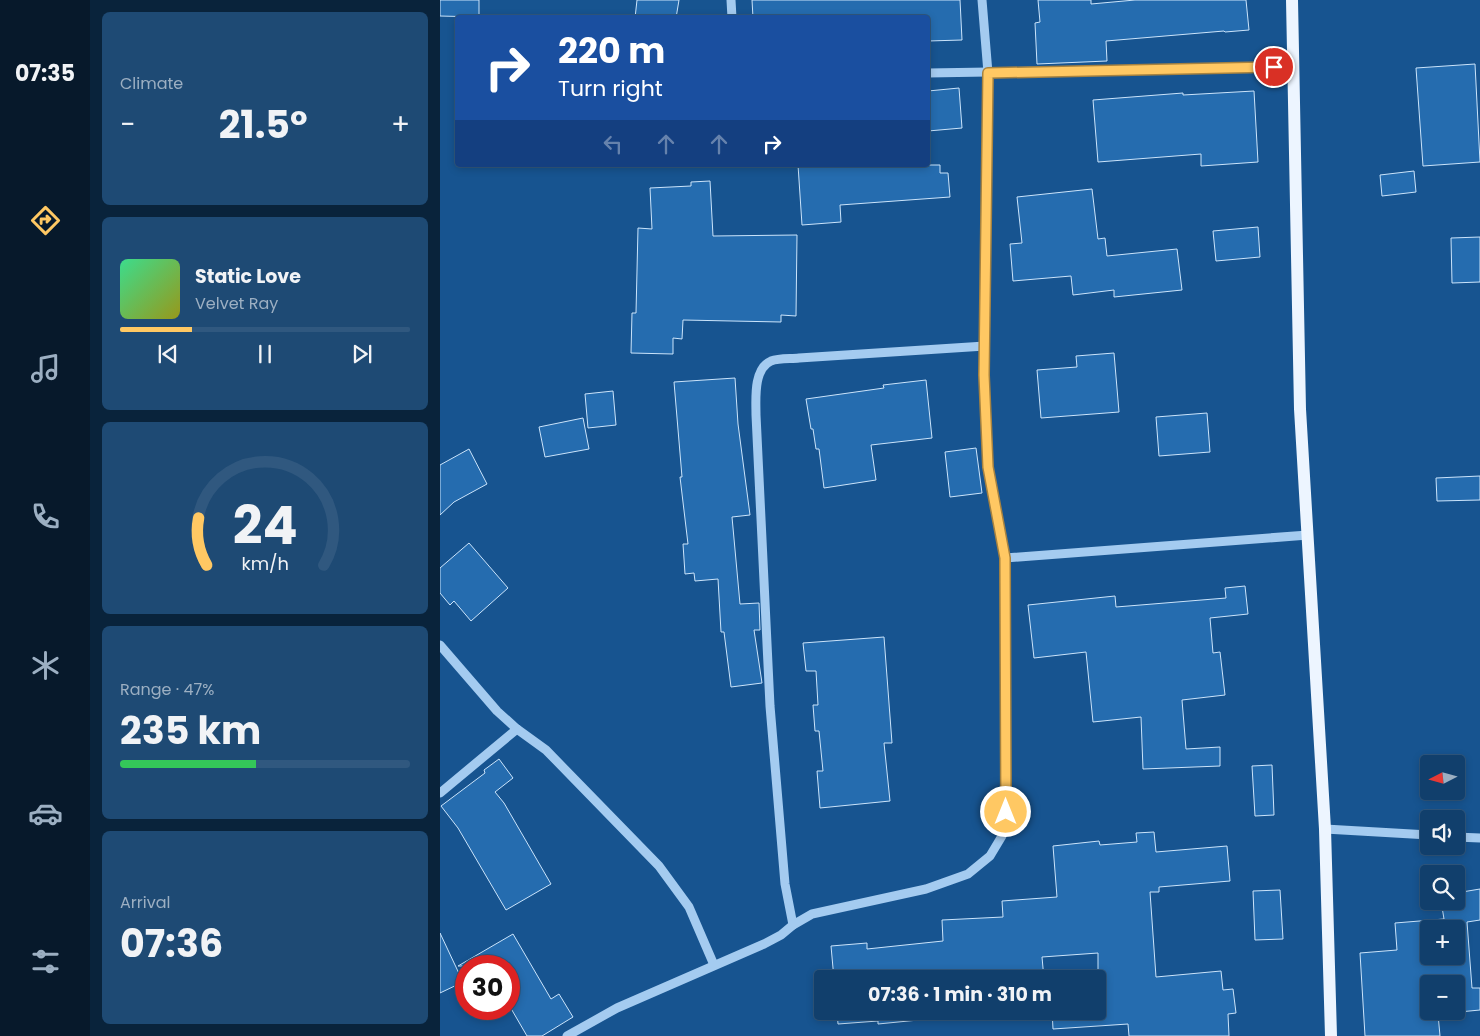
<!DOCTYPE html>
<meta charset="utf-8">
<style>
body{margin:0;font-family:Poppins,sans-serif;background:#1e4a74;color:#f1f3f6;height:100vh;display:flex;flex-direction:column;font-size:19px;white-space:nowrap}
*{box-sizing:border-box;margin:0}
p{font-size:16px;color:#9cafc2}
.icon{flex:none;width:28px;height:28px;fill:none;stroke:currentColor;stroke-width:2;stroke-linecap:round;stroke-linejoin:round}
.map{position:relative;flex:1;overflow:hidden}
.sheet{display:flex;flex-direction:column;gap:12px;padding:12px;background:#09233b;width:350px}
.sheet>*{flex:none}
.hud{position:absolute;left:15px;top:15px;width:475px;height:152px;border-radius:5px;box-shadow:0 2px 8px #0003,0 0 0 1px #30587f;background:#1a4fa0;color:#fff;overflow:hidden}
.needle{width:32px;rotate:264deg}
.buttons{position:absolute;left:980px;top:755px;display:grid;gap:10px}
.buttons a{display:grid;place-items:center;width:45px;height:45px;border-radius:5px;background:#113f6c;box-shadow:0 2px 8px #0003,0 0 0 1px #30587f;font-size:25px}
.speed{position:absolute;left:15px;top:955px;display:flex;gap:10px;font-size:25px;font-weight:700;text-align:center}
.speed>*{display:grid;place-content:center;width:65px;height:65px;border-radius:50%;background:#113f6c;box-shadow:0 2px 8px #0003,0 0 0 1px #30587f;line-height:1}
.speed .limit{border:8px solid #d22;background:#fff;color:#111}
.pin{position:absolute;display:grid;place-items:center;width:42px;height:42px;color:#fff;margin:-21px;border:2px solid #fff;border-radius:50%;box-shadow:0 1px 5px #0007}
.me{position:absolute;width:55px;margin:-28px;rotate:0deg;stroke-linejoin:round;filter:drop-shadow(0 0 4px #0008)}
.turn{display:flex;align-items:center;gap:18px;height:105px;padding:0 20px;font-size:22px}
.turn .icon{width:65px;height:65px;stroke-width:2.5}
.turn b{display:block;font-size:35px;line-height:42px}
.lanes{display:flex;align-items:center;height:48px;padding:0 20px;background:#0003;justify-content:center;gap:25px;direction:ltr}
.lanes .off{opacity:.35}
.big{font-size:38px;font-weight:700;line-height:1.1}
.sheet .widget{flex:1;display:flex;flex-direction:column;justify-content:center;gap:8px;min-width:0;padding:0 18px;border-radius:8px;background:#1e4a74}
.sheet .dial{align-items:center;gap:0}
.dial svg{height:130px;overflow:visible;fill:none;stroke:#30587f;stroke-width:7;stroke-linecap:round;text-anchor:middle}
.dial text{fill:#f1f3f6;stroke:none}
.song{display:flex;align-items:center;gap:15px}
.cover{width:60px;height:60px;border-radius:8px;background:linear-gradient(135deg,hsl(150 70% 55%),hsl(60 70% 35%))}
.played{height:5px;border-radius:2px;background:linear-gradient(90deg,#ffc863 25%,#30587f 25%)}
.keys{display:flex;justify-content:space-around;direction:ltr}
.heat{display:flex;justify-content:space-between;align-items:center;font-size:28px;direction:ltr}
.charge{height:8px;border-radius:4px;background:linear-gradient(90deg,#34c759 47%,#30587f 0)}
.trip{position:absolute;left:374px;top:970px;width:292px;height:50px;border-radius:5px;background:#113f6c;box-shadow:0 2px 8px #0003,0 0 0 1px #30587f;font-weight:700;line-height:50px;text-align:center}
main{display:flex;flex:1;min-height:0}
.dock{display:flex;flex-direction:column;width:90px;justify-content:space-around;align-items:center;background:#07192b;color:#9cafc2}
.dock .icon{width:35px;height:35px}
.dock .active{color:#ffc863}
.dock b{font-size:22px;color:#f1f3f6}
.map>svg:first-child{display:block}
.building{fill:#256caf;stroke:#cbe4fb;fill-rule:evenodd}
.lines{fill:none;stroke-linecap:round;stroke-linejoin:round}
.minor{stroke:#a4cbf0;stroke-width:9}
.major{stroke:#edf5ff;stroke-width:12}
.route-casing{stroke:#a68240;stroke-width:12}
.route{stroke:#ffc863;stroke-width:9}
</style>
<main>
<nav class="dock">
<b>07:35</b>
<svg class="icon active" aria-label="directions" viewBox="0 0 24 24"><path d="M12 3l9 9-9 9-9-9zM9 14v-3h6M13 9l2 2-2 2"/></svg>
<svg class="icon" aria-label="music" viewBox="0 0 24 24"><path d="M9 18V5l10-2v13"/><circle cx="6" cy="18" r="3"/><circle cx="16" cy="16" r="3"/></svg>
<svg class="icon" aria-label="phone" viewBox="0 0 24 24"><path d="M5 4h4l2 5-3 2q2 4 5 5l2-3 5 2v4C11 20 4 13 5 4z"/></svg>
<svg class="icon" aria-label="climate" viewBox="0 0 24 24"><path d="M12 3v18M4 7l16 10M4 17L20 7"/></svg>
<svg class="icon" aria-label="car" viewBox="0 0 24 24"><path d="M5 17H2v-5l4-1 3-4h7l3 4 3 1v5h-3M9 17h6M6 11h13"/><circle cx="7" cy="17" r="2"/><circle cx="17" cy="17" r="2"/></svg>
<svg class="icon" aria-label="filters" viewBox="0 0 24 24"><path d="M4 7h16M4 17h16"/><circle cx="9" cy="7" r="2"/><circle cx="15" cy="17" r="2"/></svg>
</nav>
<section class="sheet">
<div class="widget"><p>Climate</p>
<div class="heat"><a>−</a><b class="big">21.5°</b><a>+</a></div>
</div>
<div class="widget">
<div class="song"><i class="cover"></i><div><b>Static Love</b><p>Velvet Ray</p></div></div>
<div class="played"></div>
<div class="keys"><svg class="icon" aria-label="previous" viewBox="0 0 24 24"><path d="M18 5L8 12l10 7zM5 5v14"/></svg><svg class="icon" aria-label="pause" viewBox="0 0 24 24"><path d="M8 5v14M16 5v14"/></svg><svg class="icon" aria-label="next" viewBox="0 0 24 24"><path d="M6 5l10 7-10 7zM19 5v14"/></svg></div>
</div>
<div class="widget dial"><svg viewBox="0 0 100 80">
<path d="M14 69A42 42 0 1 1 86 69"/>
<path d="M14 69A42 42 0 0 1 9 40" stroke="#ffc863"/>
<text x="50" y="56" font-size="32" font-weight="700">24</text>
<text x="50" y="72" font-size="11">km/h</text>
</svg></div>
<div class="widget"><p>Range · 47%</p><b class="big">235 km</b><div class="charge"></div></div>
<div class="widget"><p>Arrival</p><b class="big">07:36</b></div>
</section>
<div class="map">
<svg width="1040" height="1036" viewBox="0 0 1040 1036">
<rect width="100%" height="100%" fill="#175490"/>
<g class="building">
<polygon points="0,0 39,0 39,17 0,16"/>
<polygon points="197,0 239,0 236,18 195,18"/>
<polygon points="312,0 520,0 522,40 488,41 488,18 313,18"/>
<polygon points="598,0 651,0 651,4 695,0 806,0 809,30 785,32 784,31 666,41 667,61 597,64 595,23 600,22"/>
<polygon points="1035,64 1040,162 983,166 976,68"/>
<polygon points="519,88 522,128 488,131 488,91"/>
<polygon points="814,91 818,162 761,166 761,154 658,162 653,100 743,93 743,95"/>
<polygon points="358,165 500,165 500,173 508,173 510,197 400,205 401,222 362,225"/>
<polygon points="974,171 976,192 942,196 940,175"/>
<polygon points="270,181 273,236 357,235 356,316 341,315 341,322 243,320 242,339 233,338 233,354 191,353 192,313 196,313 198,228 212,229 210,188 251,186 251,182"/>
<polygon points="652,189 658,239 665,238 667,256 737,249 742,290 674,297 674,290 633,295 631,276 573,281 570,244 582,243 577,197"/>
<polygon points="818,227 820,257 776,261 773,231"/>
<polygon points="1040,237 1040,282 1012,283 1011,238"/>
<polygon points="674,353 679,412 601,418 597,370 637,367 636,356"/>
<polygon points="295,378 298,424 310,515 292,517 300,604 319,603 320,630 314,630 322,683 291,687 284,632 281,632 278,579 255,581 254,573 245,574 243,544 248,544 240,477 242,477 234,382"/>
<polygon points="486,380 492,438 431,445 436,480 384,488 379,449 376,449 373,429 371,429 366,399 444,388 443,385"/>
<polygon points="173,391 176,425 148,428 145,394"/>
<polygon points="767,413 770,452 719,456 716,417"/>
<polygon points="143,418 149,449 105,457 99,427"/>
<polygon points="536,448 542,493 510,497 505,452"/>
<polygon points="29,449 47,484 14,502 0,515 0,465"/>
<polygon points="1040,476 1040,500 997,501 996,478"/>
<polygon points="29,543 68,588 31,621 14,601 10,605 0,593 0,568"/>
<polygon points="805,586 808,614 770,618 773,653 780,652 785,695 742,700 746,749 780,747 780,766 703,769 701,717 653,722 646,652 594,658 588,605 675,596 676,607 786,598 785,588"/>
<polygon points="444,637 452,743 444,743 450,801 380,808 377,771 383,771 379,731 375,731 373,705 378,705 376,671 366,671 363,643"/>
<polygon points="59,759 73,778 55,792 64,803 111,884 66,910 18,828 1,806 45,773 44,770"/>
<polygon points="832,765 834,815 815,816 812,766"/>
<polygon points="714,832 716,852 787,846 790,881 719,887 719,892 710,892 716,977 781,971 783,990 793,989 796,1013 788,1014 789,1036 689,1036 688,1024 613,1029 612,1011 658,1011 658,953 602,957 604,979 394,979 391,946 427,943 427,949 503,941 502,920 563,917 562,901 617,897 613,846 659,841 660,845 697,842 696,833"/>
<path d="M1040,889V920L1027,922L1032,988H1040V1010L998,1014L1000,1036H925L920,953L957,950L955,923L1004,919L1001,901H1016V893ZM989,929H1016V956H989ZM989,984H1016V1011H989Z"/>
<polygon points="840,890 843,939 815,940 813,891"/>
<polygon points="0,933 23,982 0,993"/>
<polygon points="73,934 111,999 119,994 133,1017 102,1036 87,1036 69,1005 69,966 18,966"/>
<polygon points="397,1011 560,1011 561,1014 529,1016 529,1015 438,1024 438,1021 398,1024"/>
</g>
<g class="lines">
<g class="minor">
<polyline points="291,0 292,18"/>
<polyline points="488,73 853,67"/>
<polyline points="565,558 868,535"/>
<polyline points="0,645 57,711 77,729 106,750 219,866 249,907 274,965"/>
<polyline points="0,793 77,729"/>
<polyline points="885,829 989,835"/>
<polyline points="1016,837 1040,838"/>
<path d="M353,925L345,884L330,706L316,415C316,400 313,369 331,361C339,358 351,359 359,358L545,346"/>
<polyline points="127,1036 177,1008 324,944 341,935 353,925 372,914 486,889 528,874 550,856 562,836 566,812 565,558 548,467 544,375 548,73 542,0"/>
</g>
<polyline class="major" points="852,0 860,409 885,829 891,1036"/>
</g>
<g class="lines">
<g class="route-casing">
<polyline id="route" points="566,812 565,558 548,467 544,375 548,73 834,67"/>
</g>
<use href="#route" class="route"/>
</g>
</svg>
<div class="buttons">
<a><svg class="needle" viewBox="-14 -14 28 28"><path d="M0-13l5 13h-10z" fill="#e53935"/><path d="M0 13l5-13h-10z" fill="#9cafc2"/></svg></a>
<a><svg class="icon" aria-label="sound" viewBox="0 0 24 24"><path d="M4 9h4l5-4v14l-5-4H4zM17 9q2 3 0 6"/></svg></a>
<a><svg class="icon" aria-label="search" viewBox="0 0 24 24"><circle cx="10" cy="10" r="6"/><path d="M15 15l6 6"/></svg></a>
<a>+</a>
<a>−</a>
</div>
<div class="speed"><div class="limit">30</div></div>
<div class="pin" style="left:834px;top:67px;background:#d93025"><svg class="icon" aria-label="arrive" viewBox="0 0 24 24"><path d="M6 21V4h12l-3 4 3 4H6"/></svg></div>
<svg class="me" style="left:566px;top:812px" viewBox="-20 -20 40 40"><circle r="17" fill="#ffc863" stroke="#fff" stroke-width="3"/><path d="M0-11L8 9 0 5-8 9z" fill="#fff"/></svg>
<div class="trip">07:36 · 1 min · 310 m</div>
<div class="hud">
<div class="turn"><svg class="icon" aria-label="right" viewBox="0 0 24 24"><path d="M7 20v-9h11M14 6l5 5-5 5"/></svg><div><b>220 m</b>Turn right</div></div>
<div class="lanes"><svg class="icon off" aria-label="left" viewBox="0 0 24 24"><path d="M17 20v-9H6M10 6l-5 5 5 5"/></svg><svg class="icon off" aria-label="ahead" viewBox="0 0 24 24"><path d="M12 20V5M6 11l6-6 6 6"/></svg><svg class="icon off" aria-label="ahead" viewBox="0 0 24 24"><path d="M12 20V5M6 11l6-6 6 6"/></svg><svg class="icon" aria-label="right" viewBox="0 0 24 24"><path d="M7 20v-9h11M14 6l5 5-5 5"/></svg></div>
</div>
</div>
</main>
